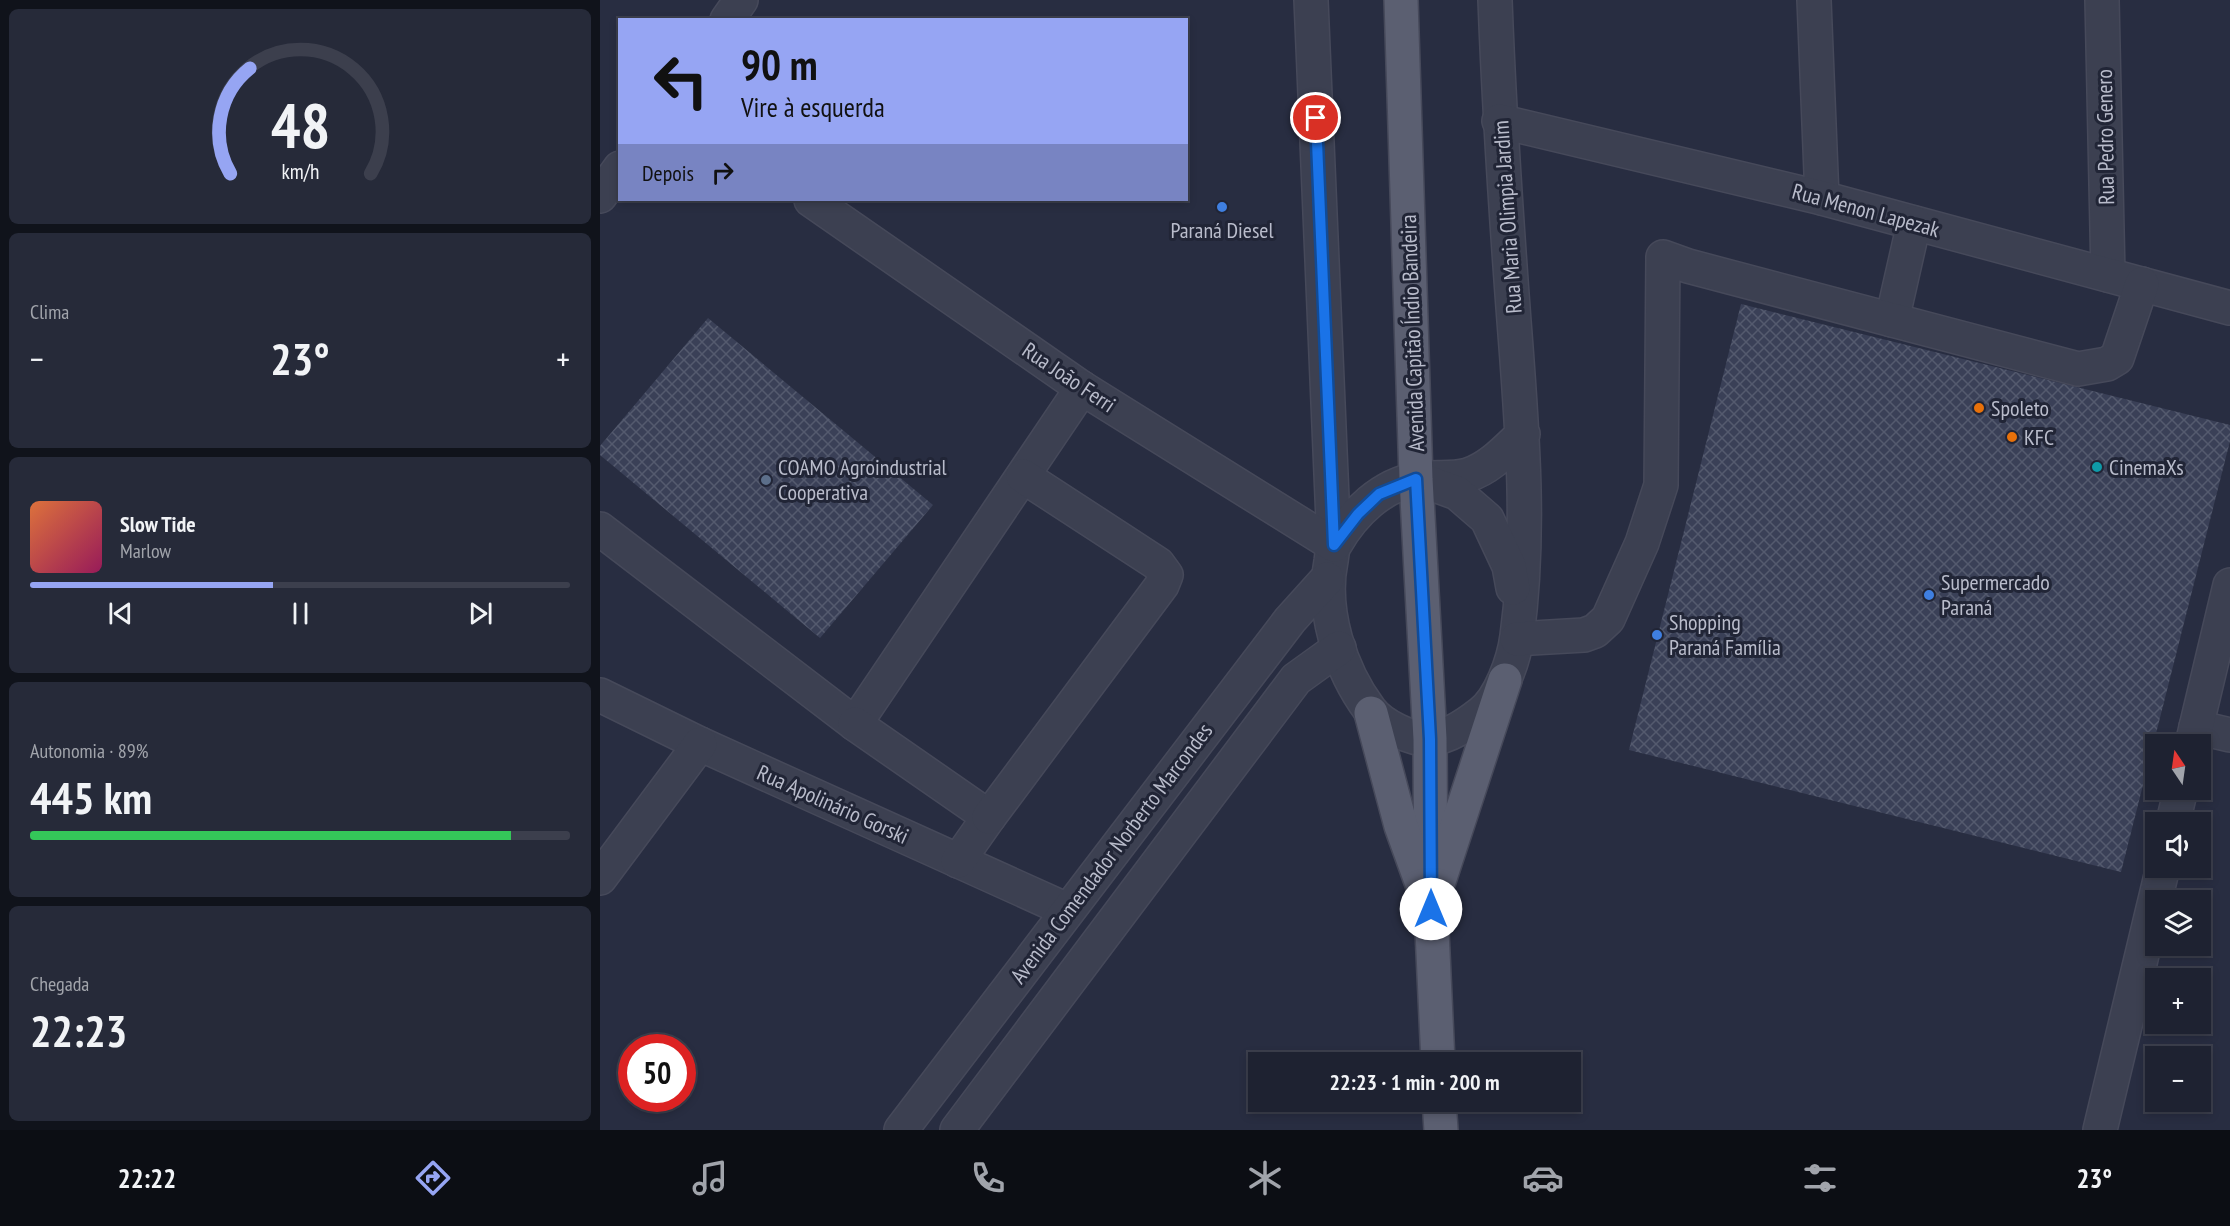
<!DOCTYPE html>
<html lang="pt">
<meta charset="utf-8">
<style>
body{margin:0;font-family:"PT Sans Narrow",sans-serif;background:#262a39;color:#f1f3f6;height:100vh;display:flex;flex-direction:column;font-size:22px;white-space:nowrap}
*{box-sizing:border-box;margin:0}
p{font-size:20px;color:#a1a4ab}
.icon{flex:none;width:33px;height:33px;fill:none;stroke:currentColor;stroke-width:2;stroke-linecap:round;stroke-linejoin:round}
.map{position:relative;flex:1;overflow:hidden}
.panel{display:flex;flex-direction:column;gap:9px;padding:9px;background:#10131b;width:600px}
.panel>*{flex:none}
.hud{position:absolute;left:18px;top:18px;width:570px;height:183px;border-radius:0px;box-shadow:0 3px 9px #0003,0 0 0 2px #3c3f4d;background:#96a5f3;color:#111;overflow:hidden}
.needle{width:39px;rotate:347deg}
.buttons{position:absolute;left:1545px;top:734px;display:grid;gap:12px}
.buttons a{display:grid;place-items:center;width:66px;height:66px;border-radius:0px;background:#1e2231;box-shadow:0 3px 9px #0003,0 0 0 2px #3c3f4d;font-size:30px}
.speed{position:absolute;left:18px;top:1034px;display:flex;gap:12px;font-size:30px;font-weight:700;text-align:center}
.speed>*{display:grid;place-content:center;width:78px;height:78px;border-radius:50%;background:#1e2231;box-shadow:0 3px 9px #0003,0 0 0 2px #3c3f4d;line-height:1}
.speed .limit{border:9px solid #d22;background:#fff;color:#111}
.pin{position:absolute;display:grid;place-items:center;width:51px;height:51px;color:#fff;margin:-26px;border:3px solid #fff;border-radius:50%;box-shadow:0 2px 6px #0007}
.me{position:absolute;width:66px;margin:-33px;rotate:0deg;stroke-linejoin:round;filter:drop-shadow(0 0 4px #0008)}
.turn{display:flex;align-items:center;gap:21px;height:126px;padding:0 24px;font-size:27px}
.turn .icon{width:78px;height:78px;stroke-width:2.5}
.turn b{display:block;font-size:42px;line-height:51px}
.then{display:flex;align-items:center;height:57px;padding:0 24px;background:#0003;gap:12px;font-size:22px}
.big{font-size:45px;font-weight:800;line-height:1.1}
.panel .card{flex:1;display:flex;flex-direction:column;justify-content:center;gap:9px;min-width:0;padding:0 21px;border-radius:9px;background:#262a39}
.panel .dial{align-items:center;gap:0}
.dial svg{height:156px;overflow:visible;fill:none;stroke:#3c3f4d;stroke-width:7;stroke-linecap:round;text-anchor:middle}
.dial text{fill:#f1f3f6;stroke:none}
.song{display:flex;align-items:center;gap:18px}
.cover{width:72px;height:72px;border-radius:9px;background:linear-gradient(135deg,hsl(20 70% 55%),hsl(330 70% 35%))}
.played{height:6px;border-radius:3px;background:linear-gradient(90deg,#96a5f3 45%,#3c3f4d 45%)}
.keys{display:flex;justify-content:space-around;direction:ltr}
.heat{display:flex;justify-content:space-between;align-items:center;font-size:33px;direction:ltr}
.charge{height:9px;border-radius:4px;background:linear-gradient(90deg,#34c759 89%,#3c3f4d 0)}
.trip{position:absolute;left:648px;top:1052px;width:333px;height:60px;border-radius:0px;background:#1e2231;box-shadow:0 3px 9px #0003,0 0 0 2px #3c3f4d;font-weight:800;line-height:60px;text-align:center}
.dock{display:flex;height:96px;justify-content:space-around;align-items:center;background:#0c0e14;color:#a1a4ab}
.dock .icon{width:42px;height:42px}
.dock .current{color:#96a5f3}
.dock b{font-size:27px;color:#f1f3f6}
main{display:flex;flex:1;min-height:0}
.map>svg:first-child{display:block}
.building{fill:url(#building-cross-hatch)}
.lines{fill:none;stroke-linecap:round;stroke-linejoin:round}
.minor-casing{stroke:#46495a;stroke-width:36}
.major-casing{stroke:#46495a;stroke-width:36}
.minor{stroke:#3c4051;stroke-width:33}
.major{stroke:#5b5f71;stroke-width:33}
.route-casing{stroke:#114b97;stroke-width:15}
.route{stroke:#1a73e8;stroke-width:10}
.shop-dot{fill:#3f7fe0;stroke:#212536;stroke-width:2}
.food-dot{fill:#e8710a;stroke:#212536;stroke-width:2}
.culture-dot{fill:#0f9aa8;stroke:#212536;stroke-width:2}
.service-dot{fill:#5c6f8a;stroke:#212536;stroke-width:2}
.labels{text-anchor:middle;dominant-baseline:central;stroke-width:6;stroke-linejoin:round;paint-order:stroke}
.street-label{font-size:22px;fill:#b9bccb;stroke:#212536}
.poi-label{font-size:22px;fill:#b9bccb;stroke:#212536;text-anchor:start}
</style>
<main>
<section class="panel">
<div class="card dial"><svg viewBox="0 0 100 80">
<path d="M14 69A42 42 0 1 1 86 69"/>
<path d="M14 69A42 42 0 0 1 24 15" stroke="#96a5f3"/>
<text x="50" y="56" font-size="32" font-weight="700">48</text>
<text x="50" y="72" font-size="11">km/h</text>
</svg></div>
<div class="card"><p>Clima</p>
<div class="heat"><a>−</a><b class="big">23°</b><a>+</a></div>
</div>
<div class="card">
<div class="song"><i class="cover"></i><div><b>Slow Tide</b><p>Marlow</p></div></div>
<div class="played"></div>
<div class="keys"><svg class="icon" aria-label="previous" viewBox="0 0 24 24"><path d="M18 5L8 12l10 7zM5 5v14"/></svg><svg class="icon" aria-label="pause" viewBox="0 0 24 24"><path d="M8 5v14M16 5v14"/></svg><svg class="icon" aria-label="next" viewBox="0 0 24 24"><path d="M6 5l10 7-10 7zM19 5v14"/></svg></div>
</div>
<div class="card"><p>Autonomia · 89%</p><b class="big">445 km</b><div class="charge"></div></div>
<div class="card"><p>Chegada</p><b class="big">22:23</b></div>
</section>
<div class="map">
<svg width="1630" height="1130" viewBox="0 0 1630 1130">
<defs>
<pattern id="building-cross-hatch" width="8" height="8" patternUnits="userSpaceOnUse" patternTransform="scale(1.5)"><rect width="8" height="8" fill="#3a4057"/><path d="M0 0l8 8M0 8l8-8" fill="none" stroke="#545a6e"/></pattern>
</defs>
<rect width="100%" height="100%" fill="#282d41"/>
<g class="building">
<polygon points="1141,304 1630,425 1630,441 1521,872 1029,750"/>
<polygon points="108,318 333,505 220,638 0,455 0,446"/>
</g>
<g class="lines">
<g class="minor-casing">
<g id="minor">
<polyline points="711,0 734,545"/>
<path d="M895,0C899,107 906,214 914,321C922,425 931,532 917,636C914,660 900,700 880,714C866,725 849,737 830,739C811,740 781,725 770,710C740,670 721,610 731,561C732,555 732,548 736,543C753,513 782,485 817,479C833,476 852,480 868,475C890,468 906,450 923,434"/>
<polyline points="1214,0 1222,198"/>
<polyline points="1502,0 1508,275"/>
<polyline points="127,20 141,0"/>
<polyline points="899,121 1222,198 1630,308"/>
<polyline points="0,196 20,168"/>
<polyline points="211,200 482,388 734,545"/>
<polyline points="1292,320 1314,223"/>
<polyline points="824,481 857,493 887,519 909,566 913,588"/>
<polyline points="0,529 255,724 482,388"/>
<polyline points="917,639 984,635 995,631 1008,619 1042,543 1061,485 1063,257 1088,266 1478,369 1507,364 1517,358 1542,284"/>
<polyline points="0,695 100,744 467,910"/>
<polyline points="255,724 389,817 358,861"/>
<polyline points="1596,727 1630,735"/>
<polyline points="1592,744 1630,585"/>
<polyline points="389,817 562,585 566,575 558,564 423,476"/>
<polyline points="1573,822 1581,789"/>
<polyline points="0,878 100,744"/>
<polyline points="301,1130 690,620 727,579"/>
<polyline points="357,1130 696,679 739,648"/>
<polyline points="1500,1130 1563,867"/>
</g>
</g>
<g class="major-casing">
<g id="major">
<polyline points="801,0 816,479 830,739 831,909 838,1062"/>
<polyline points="771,713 801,826 822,884"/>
<polyline points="839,881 905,680"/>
<polyline points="839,1101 841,1130"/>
</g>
</g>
<use href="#minor" class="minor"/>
<use href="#major" class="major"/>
</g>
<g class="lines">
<g class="route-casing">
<polyline id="route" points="716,118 734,545 758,514 779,494 816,479 830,739 831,909"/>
</g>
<use href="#route" class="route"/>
</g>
<g class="shop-dot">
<circle cx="622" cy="207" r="6"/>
<circle cx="1329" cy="595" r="6"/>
<circle cx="1057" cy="635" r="6"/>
</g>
<g class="food-dot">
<circle cx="1379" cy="408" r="6"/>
<circle cx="1412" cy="437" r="6"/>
</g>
<circle class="culture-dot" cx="1497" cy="467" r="6"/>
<circle class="service-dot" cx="166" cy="480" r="6"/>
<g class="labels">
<g class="street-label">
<text transform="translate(1505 137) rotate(-91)">Rua Pedro Genero</text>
<text transform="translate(1266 210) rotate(15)">Rua Menon Lapezak</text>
<text transform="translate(907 217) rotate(-94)">Rua Maria Olimpia Jardim</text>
<text transform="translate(812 333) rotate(-92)">Avenida Capitão Índio Bandeira</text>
<text transform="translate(469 377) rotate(34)">Rua João Ferri</text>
<text transform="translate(233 804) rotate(24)">Rua Apolinário Gorski</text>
<text transform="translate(511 853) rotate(-53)">Avenida Comendador Norberto Marcondes</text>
</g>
<g class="poi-label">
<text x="622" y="230" text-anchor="middle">Paraná Diesel</text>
<text x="1391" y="408">Spoleto</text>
<text x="1424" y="437">KFC</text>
<text x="178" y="467">COAMO Agroindustrial<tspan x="178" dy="25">Cooperativa</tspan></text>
<text x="1509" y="467">CinemaXs</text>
<text x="1341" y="582">Supermercado<tspan x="1341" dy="25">Paraná</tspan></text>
<text x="1069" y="622">Shopping<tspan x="1069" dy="25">Paraná Família</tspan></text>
</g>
</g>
</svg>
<div class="buttons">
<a><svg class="needle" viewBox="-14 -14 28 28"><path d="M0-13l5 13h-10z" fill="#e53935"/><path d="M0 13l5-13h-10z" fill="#a1a4ab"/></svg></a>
<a><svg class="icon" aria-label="sound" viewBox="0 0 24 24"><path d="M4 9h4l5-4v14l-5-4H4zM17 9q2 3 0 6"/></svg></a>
<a><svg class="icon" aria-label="layers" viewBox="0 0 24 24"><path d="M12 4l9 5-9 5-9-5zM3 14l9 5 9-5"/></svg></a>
<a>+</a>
<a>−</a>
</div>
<div class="speed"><div class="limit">50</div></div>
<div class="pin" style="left:716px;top:118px;background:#d93025"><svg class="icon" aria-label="arrive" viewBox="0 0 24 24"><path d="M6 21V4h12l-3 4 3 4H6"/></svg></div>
<svg class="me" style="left:831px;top:909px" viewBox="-20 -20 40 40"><circle r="19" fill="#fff"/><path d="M0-13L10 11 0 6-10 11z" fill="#1a73e8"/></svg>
<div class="trip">22:23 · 1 min · 200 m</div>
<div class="hud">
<div class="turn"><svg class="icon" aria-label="left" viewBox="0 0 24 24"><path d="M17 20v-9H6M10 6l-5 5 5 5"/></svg><div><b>90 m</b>Vire à esquerda</div></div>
<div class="then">Depois<svg class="icon" aria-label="right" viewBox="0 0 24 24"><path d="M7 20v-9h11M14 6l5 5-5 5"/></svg></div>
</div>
</div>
</main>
<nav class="dock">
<b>22:22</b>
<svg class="icon current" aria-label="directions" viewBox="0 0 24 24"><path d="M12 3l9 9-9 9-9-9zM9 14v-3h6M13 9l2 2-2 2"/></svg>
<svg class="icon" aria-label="music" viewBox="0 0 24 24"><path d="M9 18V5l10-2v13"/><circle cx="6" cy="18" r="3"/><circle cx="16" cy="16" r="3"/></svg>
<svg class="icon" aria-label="phone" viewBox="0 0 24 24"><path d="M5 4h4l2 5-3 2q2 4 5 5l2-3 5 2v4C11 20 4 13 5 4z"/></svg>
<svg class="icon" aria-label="climate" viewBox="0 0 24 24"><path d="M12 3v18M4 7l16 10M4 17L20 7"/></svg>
<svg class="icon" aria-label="car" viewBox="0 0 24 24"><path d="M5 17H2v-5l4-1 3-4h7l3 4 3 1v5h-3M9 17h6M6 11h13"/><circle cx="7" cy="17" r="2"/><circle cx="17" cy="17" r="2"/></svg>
<svg class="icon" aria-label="filters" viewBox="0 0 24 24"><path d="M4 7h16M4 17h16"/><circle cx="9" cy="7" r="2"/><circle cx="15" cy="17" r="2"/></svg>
<b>23°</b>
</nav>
